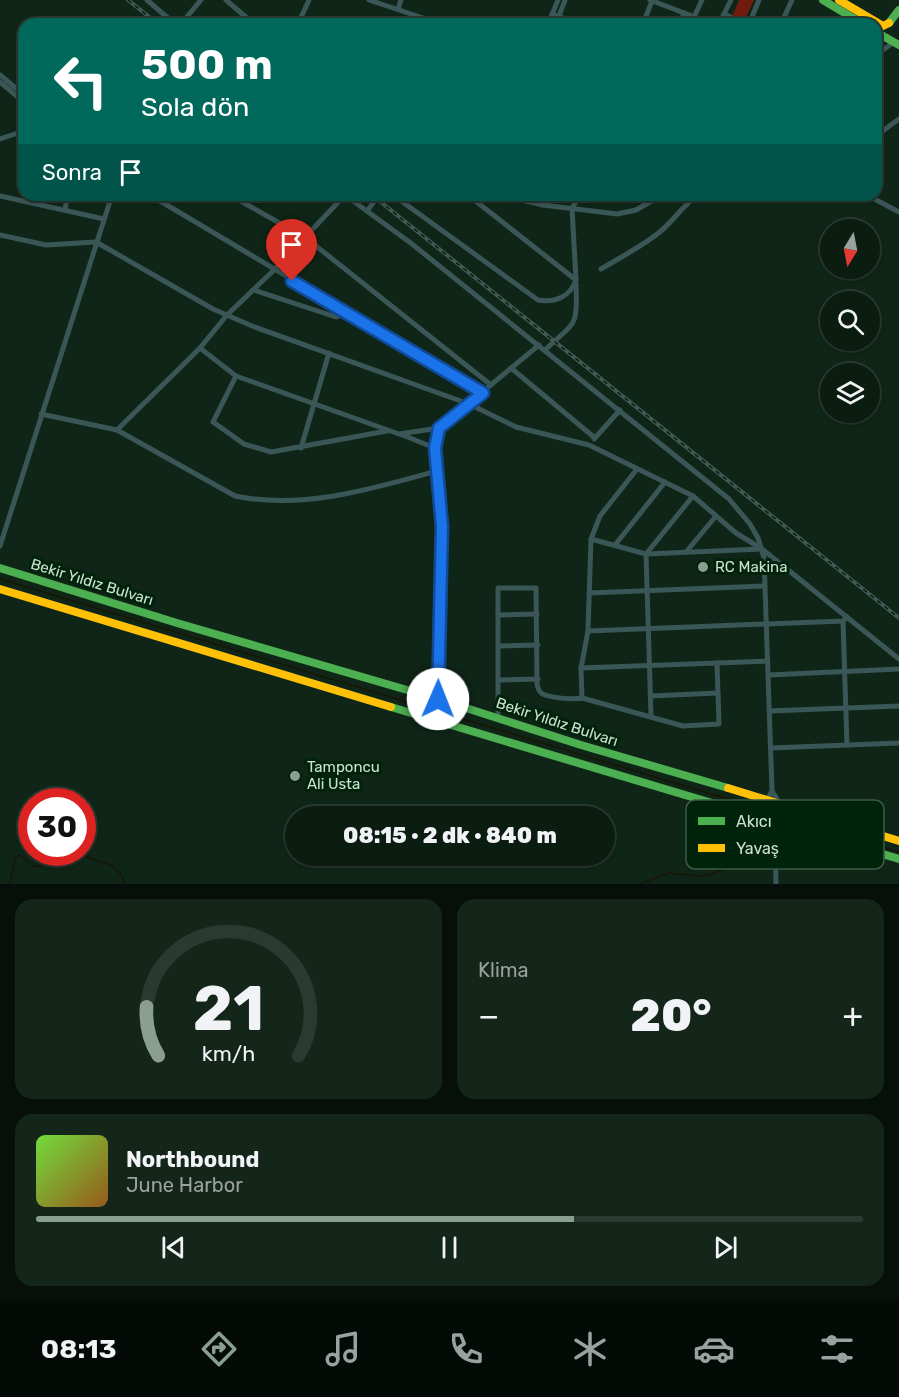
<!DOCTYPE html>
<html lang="tr">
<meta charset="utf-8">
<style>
body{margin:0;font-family:Rubik,sans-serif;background:#14251a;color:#f1f3f6;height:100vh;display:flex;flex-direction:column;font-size:22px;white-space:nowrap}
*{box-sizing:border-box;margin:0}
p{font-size:20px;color:#9aa19f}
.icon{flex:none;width:33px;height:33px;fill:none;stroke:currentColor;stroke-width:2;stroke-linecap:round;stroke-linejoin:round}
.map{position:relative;height:884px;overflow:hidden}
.details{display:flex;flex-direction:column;gap:15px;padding:15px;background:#060f09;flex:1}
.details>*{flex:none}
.banner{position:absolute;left:18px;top:18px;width:864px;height:183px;border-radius:18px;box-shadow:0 2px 4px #0004,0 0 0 2px #2b3a31;background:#00695c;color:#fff;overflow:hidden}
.needle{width:39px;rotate:190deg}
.fabs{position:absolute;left:820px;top:219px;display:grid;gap:12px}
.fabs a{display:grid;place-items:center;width:60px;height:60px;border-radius:50%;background:#0b1c11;box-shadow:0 2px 4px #0004,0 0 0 2px #2b3a31;font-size:30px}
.speed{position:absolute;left:18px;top:788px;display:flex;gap:12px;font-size:30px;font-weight:700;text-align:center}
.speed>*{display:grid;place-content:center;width:78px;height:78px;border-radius:50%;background:#0b1c11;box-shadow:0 2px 4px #0004,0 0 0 2px #2b3a31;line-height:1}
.speed .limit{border:9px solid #d22;background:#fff;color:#111}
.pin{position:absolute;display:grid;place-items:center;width:51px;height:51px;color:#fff;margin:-62px -26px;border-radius:50% 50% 50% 0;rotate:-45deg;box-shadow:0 0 6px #0007}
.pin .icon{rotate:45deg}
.me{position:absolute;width:66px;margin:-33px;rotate:1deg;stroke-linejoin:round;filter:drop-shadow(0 0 4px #0008)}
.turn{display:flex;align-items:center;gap:21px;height:126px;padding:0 24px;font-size:27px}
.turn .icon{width:78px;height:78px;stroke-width:2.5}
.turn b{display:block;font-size:42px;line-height:51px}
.then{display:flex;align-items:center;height:57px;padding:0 24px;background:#0003;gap:12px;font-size:22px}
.big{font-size:45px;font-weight:800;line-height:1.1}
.details .tile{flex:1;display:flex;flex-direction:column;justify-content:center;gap:9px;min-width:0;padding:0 21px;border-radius:18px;background:#14251a}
.details .dial{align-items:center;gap:0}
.dial svg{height:156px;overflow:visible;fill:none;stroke:#2b3a31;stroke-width:7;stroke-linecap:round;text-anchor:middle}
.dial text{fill:#f1f3f6;stroke:none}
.song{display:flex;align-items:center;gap:18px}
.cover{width:72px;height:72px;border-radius:9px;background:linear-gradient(135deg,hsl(100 70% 55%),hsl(30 70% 35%))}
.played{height:6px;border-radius:3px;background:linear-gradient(90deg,#8a9f90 65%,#2b3a31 65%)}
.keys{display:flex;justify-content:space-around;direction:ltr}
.heat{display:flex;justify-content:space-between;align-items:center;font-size:33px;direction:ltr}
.details .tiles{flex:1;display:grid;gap:15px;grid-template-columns:1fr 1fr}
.tile:last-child{grid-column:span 2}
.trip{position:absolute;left:285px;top:806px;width:330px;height:60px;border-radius:30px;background:#0b1c11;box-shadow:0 2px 4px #0004,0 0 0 2px #2b3a31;font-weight:800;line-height:60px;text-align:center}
.menu{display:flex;height:96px;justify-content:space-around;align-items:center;background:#040b07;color:#9aa19f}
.menu .icon{width:42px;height:42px}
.menu .selected{color:#8a9f90}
.menu b{font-size:27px;color:#f1f3f6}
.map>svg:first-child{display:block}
.green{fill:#6f1c0e}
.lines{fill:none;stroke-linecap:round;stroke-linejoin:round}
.stream{stroke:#191606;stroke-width:1.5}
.street{stroke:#3a5657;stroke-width:5}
.fast{stroke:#4caf50;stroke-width:8}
.slow{stroke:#ffc107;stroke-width:8}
.rail-casing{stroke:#415856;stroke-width:4}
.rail{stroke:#00230b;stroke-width:1.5;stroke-dasharray:4.5;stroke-linecap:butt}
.route-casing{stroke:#114b97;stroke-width:15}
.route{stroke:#1a73e8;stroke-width:10}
.poi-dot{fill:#8a9f90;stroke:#00230b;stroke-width:2}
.labels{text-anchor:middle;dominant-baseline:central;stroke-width:6;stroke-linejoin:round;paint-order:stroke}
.poi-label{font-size:15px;fill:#cde1d1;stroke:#00230b;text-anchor:start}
.street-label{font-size:15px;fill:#cde1d1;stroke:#00230b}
.key{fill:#00230b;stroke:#3e5c46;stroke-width:1.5}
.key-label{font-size:16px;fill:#cde1d1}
</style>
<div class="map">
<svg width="899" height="884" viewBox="0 0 899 884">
<rect width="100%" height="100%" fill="#0f2517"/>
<polygon class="green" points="739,0 754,0 743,24 729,24"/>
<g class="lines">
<g class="stream">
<polyline points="0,579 751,806"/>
<polyline points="796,820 899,852"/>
<polyline points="779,863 819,861 848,853"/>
<polyline points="10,884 15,858 20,855 34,867 73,857 87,857 113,866 121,875 125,884"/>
<polyline points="640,884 669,873 699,876 710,875 745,860 771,863"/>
</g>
<g class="street">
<polyline points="147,0 175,24"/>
<polyline points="226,0 254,24"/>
<polyline points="369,0 441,24"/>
<polyline points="650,0 713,24"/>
<polyline points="398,9 401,0"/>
<polyline points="552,14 581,24"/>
<polyline points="724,14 745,24"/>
<polyline points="694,17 702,0"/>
<polyline points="181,24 201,0"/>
<polyline points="298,24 309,0"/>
<polyline points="548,24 558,0"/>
<polyline points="556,24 565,0"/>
<polyline points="643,24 652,1"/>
<polyline points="680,24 684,13"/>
<polyline points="719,24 731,0"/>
<polyline points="749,24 759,0"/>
<polyline points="781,24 792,0"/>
<polyline points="876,55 894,42"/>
<polyline points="0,75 24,95"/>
<polyline points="0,82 24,102"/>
<polyline points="18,133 24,113"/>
<polyline points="876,136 899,119"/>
<polyline points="0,139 18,133 24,133"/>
<polyline points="150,195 483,393"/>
<polyline points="230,195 306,238 491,385"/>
<polyline points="345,195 412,244 729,499 750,524 758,538 764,558 772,791 761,811 762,815 775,835"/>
<path d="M393,195L538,300C555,303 570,297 576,280L572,208L580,195"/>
<polyline points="468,195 576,280"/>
<polyline points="500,195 543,205 617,214 636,210 662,195"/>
<polyline points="867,195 899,212"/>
<polyline points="0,196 104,219"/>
<polyline points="405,204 412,195"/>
<polyline points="543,205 548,195"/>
<polyline points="65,209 68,195"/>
<polyline points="367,211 379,195"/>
<polyline points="0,235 46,245 96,242 213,309 252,326 469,404 516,427 589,445 693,496 736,533 762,549 899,659"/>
<path d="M601,269C621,257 643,246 661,231C675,219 682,206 698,195"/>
<polyline points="254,290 333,316 337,317 344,312"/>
<polyline points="200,348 236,376 399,434 439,428 539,345"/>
<path d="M545,350C575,321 578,329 576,284"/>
<polyline points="511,368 595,438"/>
<polyline points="236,376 213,422 244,444 271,452 387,431"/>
<polyline points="41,414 117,430 200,348 227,315 274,270 345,195"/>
<path d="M117,430L235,496C302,510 372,489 437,471"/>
<polyline points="400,434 435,448"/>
<polyline points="594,439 620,410"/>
<polyline points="301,448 329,353"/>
<polyline points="591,539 646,554 762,549"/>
<polyline points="615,545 665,482"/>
<polyline points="0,546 112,195"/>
<polyline points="686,552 716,516"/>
<polyline points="589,593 765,586"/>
<polyline points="498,615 537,614"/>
<polyline points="843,621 847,745"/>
<polyline points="588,631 843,621 847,617"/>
<polyline points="499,646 538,645"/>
<polyline points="581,668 768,661"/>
<polyline points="768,675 899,669"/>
<polyline points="499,680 538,679"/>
<polyline points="651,696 718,693"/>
<polyline points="582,698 581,668 588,631 591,539 600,516 637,469"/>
<polyline points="438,699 442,526 435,448 439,428"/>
<polyline points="769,711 899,706"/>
<polyline points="651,716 646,554 693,496"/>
<path d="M498,718V588H536L537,684C538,688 538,690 541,693C548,698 574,700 582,698L683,726L719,724L717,663"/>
<polyline points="771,748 899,743"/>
<polyline points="772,791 786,813 775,835 776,884"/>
</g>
<g class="fast">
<polyline points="823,0 863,24"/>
<polyline points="889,23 899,10"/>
<polyline points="876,32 899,45"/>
<polyline points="0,568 177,623 438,699 581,745 728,788"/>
<polyline points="391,707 899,859"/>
</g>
<g class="slow">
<polyline points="839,0 883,26 889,23"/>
<polyline points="0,589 391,707"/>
<polyline points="728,788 899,841"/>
</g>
<g class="rail-casing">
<g id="rail">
<polyline points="128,0 158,24"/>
<polyline points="372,195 899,618"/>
</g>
</g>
<use href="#rail" class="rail"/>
</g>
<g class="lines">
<g class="route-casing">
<polyline id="route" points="292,281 483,393 439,428 435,448 442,526 438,699"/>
</g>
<use href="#route" class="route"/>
</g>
<g class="poi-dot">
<circle cx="703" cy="567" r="6"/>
<circle cx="295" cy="776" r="6"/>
</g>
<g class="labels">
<g class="poi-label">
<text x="715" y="567">RC Makina</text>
<text x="307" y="767">Tamponcu<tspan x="307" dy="17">Ali Usta</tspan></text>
</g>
<g class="street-label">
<text transform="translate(92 582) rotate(17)">Bekir Yıldız Bulvarı</text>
<text transform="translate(557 722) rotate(18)">Bekir Yıldız Bulvarı</text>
</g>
</g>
<rect x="686" y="800" width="198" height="69" rx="9" class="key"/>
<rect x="698" y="817" width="27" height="8" fill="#4caf50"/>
<rect x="698" y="844" width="27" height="8" fill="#ffc107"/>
<g class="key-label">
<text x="736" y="827">Akıcı</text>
<text x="736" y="854">Yavaş</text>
</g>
</svg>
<div class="fabs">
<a><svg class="needle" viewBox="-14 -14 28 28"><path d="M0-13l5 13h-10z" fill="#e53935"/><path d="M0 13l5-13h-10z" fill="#9aa19f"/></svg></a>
<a><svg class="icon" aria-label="search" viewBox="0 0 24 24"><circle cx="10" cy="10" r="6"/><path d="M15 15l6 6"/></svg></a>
<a><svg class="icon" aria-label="layers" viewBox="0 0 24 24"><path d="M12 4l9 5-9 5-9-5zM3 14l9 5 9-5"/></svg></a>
</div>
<div class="speed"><div class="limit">30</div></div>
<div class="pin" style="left:292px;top:281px;background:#d93025"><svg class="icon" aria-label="arrive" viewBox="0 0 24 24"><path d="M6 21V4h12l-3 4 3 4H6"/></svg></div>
<svg class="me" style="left:438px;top:699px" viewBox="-20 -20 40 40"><circle r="19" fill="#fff"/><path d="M0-13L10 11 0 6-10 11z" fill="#1a73e8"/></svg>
<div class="trip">08:15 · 2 dk · 840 m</div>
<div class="banner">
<div class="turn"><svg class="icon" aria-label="left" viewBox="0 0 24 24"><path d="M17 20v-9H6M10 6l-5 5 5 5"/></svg><div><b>500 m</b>Sola dön</div></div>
<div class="then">Sonra<svg class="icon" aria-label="arrive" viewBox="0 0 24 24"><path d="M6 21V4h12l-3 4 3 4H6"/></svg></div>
</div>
</div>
<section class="details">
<div class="tiles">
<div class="tile dial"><svg viewBox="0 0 100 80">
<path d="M14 69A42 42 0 1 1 86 69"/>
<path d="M14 69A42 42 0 0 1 8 44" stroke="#8a9f90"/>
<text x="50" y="56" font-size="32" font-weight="700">21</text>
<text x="50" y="72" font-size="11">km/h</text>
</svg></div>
<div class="tile"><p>Klima</p>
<div class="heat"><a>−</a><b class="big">20°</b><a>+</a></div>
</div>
<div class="tile">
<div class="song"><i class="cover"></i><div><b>Northbound</b><p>June Harbor</p></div></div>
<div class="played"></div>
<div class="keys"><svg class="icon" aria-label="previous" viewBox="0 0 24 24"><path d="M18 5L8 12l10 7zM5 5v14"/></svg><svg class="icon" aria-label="pause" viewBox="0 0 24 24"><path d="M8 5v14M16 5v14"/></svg><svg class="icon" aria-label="next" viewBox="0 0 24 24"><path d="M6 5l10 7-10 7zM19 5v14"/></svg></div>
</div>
</div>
</section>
<nav class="menu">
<b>08:13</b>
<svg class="icon selected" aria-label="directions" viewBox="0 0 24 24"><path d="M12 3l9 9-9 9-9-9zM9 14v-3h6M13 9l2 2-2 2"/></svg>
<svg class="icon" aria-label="music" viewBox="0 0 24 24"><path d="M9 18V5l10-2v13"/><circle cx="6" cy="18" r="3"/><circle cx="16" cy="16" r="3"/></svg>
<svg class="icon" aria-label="phone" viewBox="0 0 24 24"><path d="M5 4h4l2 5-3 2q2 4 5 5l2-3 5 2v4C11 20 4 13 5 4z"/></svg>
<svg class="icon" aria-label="climate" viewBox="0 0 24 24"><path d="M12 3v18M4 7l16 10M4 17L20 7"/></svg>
<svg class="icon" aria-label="car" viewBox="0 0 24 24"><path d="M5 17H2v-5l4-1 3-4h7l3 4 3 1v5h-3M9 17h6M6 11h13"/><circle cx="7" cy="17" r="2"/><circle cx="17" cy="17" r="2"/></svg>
<svg class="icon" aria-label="filters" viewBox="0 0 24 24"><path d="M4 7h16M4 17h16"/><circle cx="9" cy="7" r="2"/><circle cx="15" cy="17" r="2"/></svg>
</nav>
